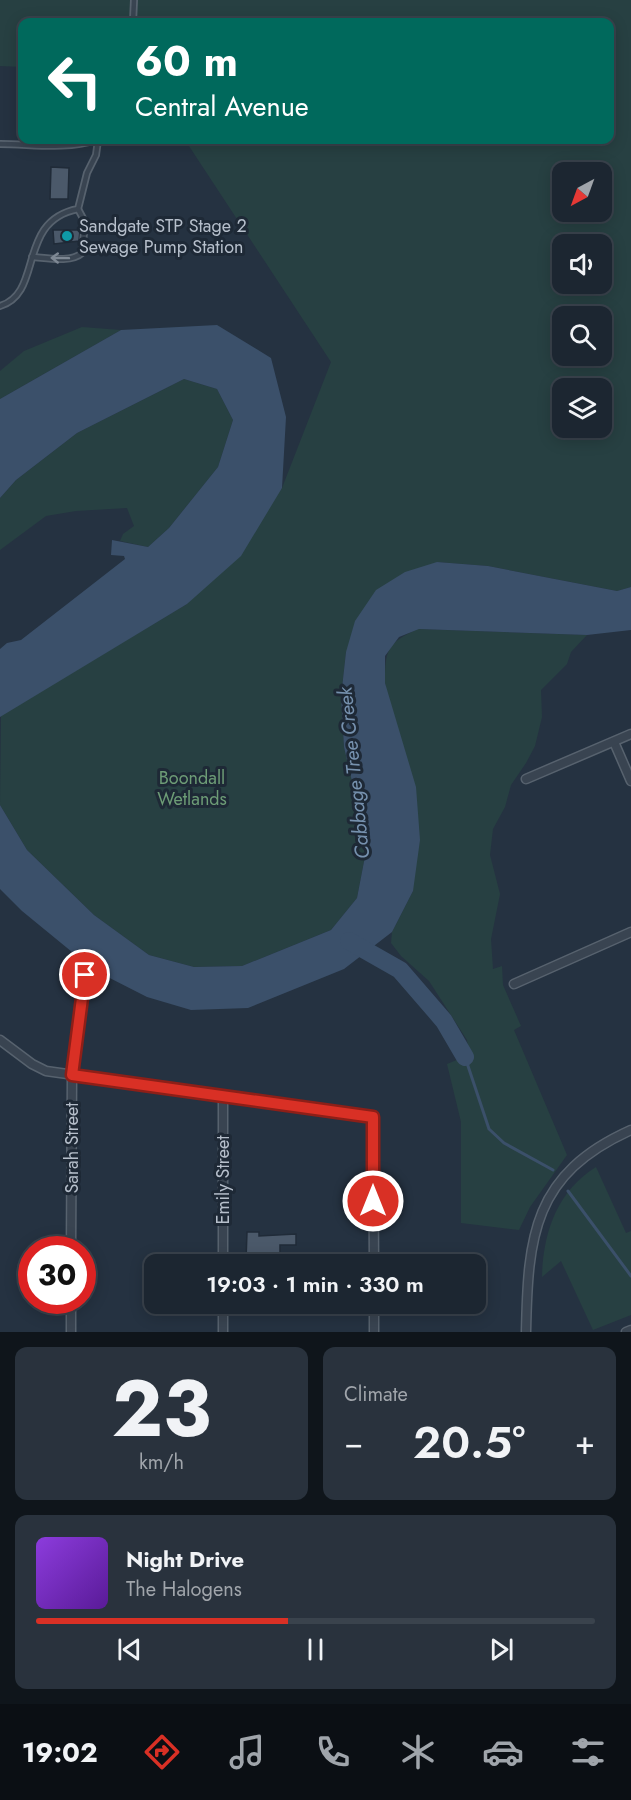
<!DOCTYPE html>
<meta charset="utf-8">
<style>
body{margin:0;font-family:Jost,sans-serif;background:#29323d;color:#f1f3f6;height:100vh;display:flex;flex-direction:column;font-size:22px;white-space:nowrap}
*{box-sizing:border-box;margin:0}
p{font-size:20px;color:#a0a5ab}
.icon{flex:none;width:33px;height:33px;fill:none;stroke:currentColor;stroke-width:2;stroke-linecap:round;stroke-linejoin:round}
.map{position:relative;height:1332px;overflow:hidden}
.side{display:flex;flex-direction:column;gap:15px;padding:15px;background:#0f151b;flex:1}
.side>*{flex:none}
.guide{position:absolute;left:18px;top:18px;width:596px;height:126px;border-radius:12px;box-shadow:0 3px 15px #0003,0 0 0 2px #3a434d;background:#00695c;color:#fff;overflow:hidden}
.needle{width:39px;rotate:221deg}
.buttons{position:absolute;left:552px;top:162px;display:grid;gap:12px}
.buttons a{display:grid;place-items:center;width:60px;height:60px;border-radius:12px;background:#1c2631;box-shadow:0 3px 15px #0003,0 0 0 2px #3a434d;font-size:30px}
.speed{position:absolute;left:18px;top:1236px;display:flex;gap:12px;font-size:30px;font-weight:700;text-align:center}
.speed>*{display:grid;place-content:center;width:78px;height:78px;border-radius:50%;background:#1c2631;box-shadow:0 3px 15px #0003,0 0 0 2px #3a434d;line-height:1}
.speed .limit{border:9px solid #d22;background:#fff;color:#111}
.pin{position:absolute;display:grid;place-items:center;width:51px;height:51px;color:#fff;margin:-26px;border:3px solid #fff;border-radius:50%;box-shadow:0 2px 6px #0007}
.me{position:absolute;width:66px;margin:-33px;rotate:0deg;stroke-linejoin:round;filter:drop-shadow(0 0 4px #0008)}
.turn{display:flex;align-items:center;gap:21px;height:126px;padding:0 18px;font-size:27px}
.turn .icon{width:78px;height:78px;stroke-width:2.5}
.turn b{display:block;font-size:42px;line-height:51px}
.big{font-size:45px;font-weight:600;line-height:1.1}
.side .widget{flex:1;display:flex;flex-direction:column;justify-content:center;gap:9px;min-width:0;padding:0 21px;border-radius:12px;background:#29323d}
.side .dial{align-items:center;gap:0}
.dial b{font-size:78px;line-height:1}
.song{display:flex;align-items:center;gap:18px}
.cover{width:72px;height:72px;border-radius:9px;background:linear-gradient(135deg,hsl(270 70% 55%),hsl(270 70% 35%))}
.played{height:6px;border-radius:3px;background:linear-gradient(90deg,#d93025 45%,#3a434d 45%)}
.keys{display:flex;justify-content:space-around;direction:ltr}
.heat{display:flex;justify-content:space-between;align-items:center;font-size:33px;direction:ltr}
.side .tiles{flex:1;display:grid;gap:15px;grid-template-columns:1fr 1fr}
.widget:last-child{grid-column:span 2}
.trip{position:absolute;left:144px;top:1254px;width:342px;height:60px;border-radius:12px;background:#1c2631;box-shadow:0 3px 15px #0003,0 0 0 2px #3a434d;font-weight:600;line-height:60px;text-align:center}
.menu{display:flex;height:96px;justify-content:space-around;align-items:center;background:#0b0f14;color:#a0a5ab}
.menu .icon{width:42px;height:42px}
.menu .selected{color:#d93025}
.menu b{font-size:27px;color:#f1f3f6}
.map>svg:first-child{display:block}
.green{fill:#274042;fill-rule:evenodd}
.water{fill:#3b506a}
.lines{fill:none;stroke-linecap:round;stroke-linejoin:round}
.stream{stroke:#3b506a;stroke-width:3}
.river{stroke:#3b506a;stroke-width:18}
.building{fill:#4b596a;stroke:#202b38;stroke-width:1.5}
.lane-casing{stroke:#57626e;stroke-width:8}
.street-casing{stroke:#57626e;stroke-width:11}
.lane{stroke:#394451;stroke-width:4.5}
.street{stroke:#394451;stroke-width:8}
.oneway{stroke:#7e8894}
.route-casing{stroke:#8d1f18;stroke-width:15}
.route{stroke:#d93025;stroke-width:10}
.culture-dot{fill:#0f9aa8;stroke:#1e2936;stroke-width:2}
.labels{text-anchor:middle;dominant-baseline:central;stroke-width:6;stroke-linejoin:round;paint-order:stroke}
.poi-label{font-size:18px;fill:#b6bfcb;stroke:#1e2936;text-anchor:start}
.park-label{font-size:18px;fill:#6d9c76;stroke:#1e2936}
.street-label{font-size:18px;fill:#b6bfcb;stroke:#1e2936}
.water-label{font-size:20px;font-style:italic;fill:#7691ae;stroke:#1e2936}
</style>
<div class="map">
<svg width="631" height="1332" viewBox="0 0 631 1332">
<rect width="100%" height="100%" fill="#253241"/>
<g class="green">
<path d="M0,0H631V587L617,591L488,566L437,562L346,652L341,697L344,747L367,846L357,898L331,930L242,966L194,967L149,955L94,915L27,850L0,805L1,715L187,604L282,488L331,362L185,140H609V22H22V67L0,66ZM562,172H602V212H562ZM562,244H602V284H562ZM562,316H602V356H562ZM562,388H602V428H562Z"/>
<polygon points="82,327 121,330 0,399 0,371 24,351"/>
<polygon points="184,379 217,389 233,420 218,467 169,528 148,547 120,541 123,534 134,526 127,508 76,511 46,516 0,550 0,498 16,480 77,433"/>
<path d="M418,629L587,635L571,652L567,664L541,690L542,717L535,746L526,763L511,785L505,807L493,829L490,855L500,894L491,939L493,969L502,966L503,985L521,1026L514,1030L567,1155L530,1207L519,1230L461,1223V1122L447,1064L469,1055L467,1040L429,981L401,956L391,943L392,932L413,891L385,683C385,650 387,643 418,629Z"/>
<path d="M596,1167L626,1233L631,1231V1315L593,1330L561,1261L542,1277C543,1233 557,1191 596,1167Z"/>
</g>
<g class="water">
<polygon points="217,325 271,358 286,417 282,488 241,556 187,604 0,717 0,649 7,643 21,640 125,559 124,556 111,555 112,540 148,547 169,528 218,467 233,420 217,389 184,379 77,433 16,480 0,498 0,399 121,330"/>
<polygon points="437,562 488,566 617,591 631,587 631,630 587,635 419,629 399,637 385,656 385,683 416,787 420,840 413,891 392,932 344,969 248,1008 191,1010 147,997 94,970 22,911 0,889 0,805 27,850 94,915 149,955 194,967 242,966 331,930 357,898 367,846 344,747 341,697 346,652 355,621 376,590 405,572"/>
</g>
<g class="lines">
<g class="stream">
<polyline points="465,1057 489,1129 504,1143 553,1170"/>
<polyline points="568,1191 631,1276"/>
</g>
<polyline class="river" points="349,941 400,970 444,1021 465,1057"/>
</g>
<g class="building">
<polygon points="51,167 69,168 68,199 50,199"/>
<polygon points="53,230 80,230 79,241 54,244"/>
<polygon points="247,1232 259,1232 259,1236 296,1234 296,1245 280,1245 280,1260 246,1260"/>
</g>
<g class="lines">
<g class="lane-casing">
<g id="lane">
<polyline points="133,22 134,0"/>
<path d="M0,144C32,144 66,150 96,140"/>
<path d="M32,257C47,258 71,263 82,253L85,222L78,209"/>
<path d="M0,306C44,293 16,221 78,209L87,173L96,155L98,140"/>
</g>
</g>
<g class="street-casing">
<g id="street">
<polyline points="614,742 631,781"/>
<polyline points="526,779 631,734"/>
<polyline points="514,984 631,932"/>
<polyline points="0,1040 32,1064 46,1071 373,1117 374,1264"/>
<polyline points="223,1096 223,1264"/>
<polyline points="71,1250 72,1075 85,975"/>
<polyline points="223,1304 223,1332"/>
<polyline points="374,1304 374,1332"/>
<polyline points="71,1332 71,1300"/>
<path d="M526,1332C528,1236 533,1174 631,1130"/>
<polyline points="626,1332 631,1330"/>
</g>
</g>
<use href="#lane" class="lane"/>
<use href="#street" class="street"/>
</g>
<defs><path id="oneway-shaft" d="M-6 0H5M1.5-3L5.5 0L1.5 3" fill="none" stroke-width="1.6" stroke-linecap="round" stroke-linejoin="round" transform="scale(1.5)"/></defs>
<use class="oneway" href="#oneway-shaft" transform="translate(60 258) rotate(-179)"/>
<g class="lines">
<g class="route-casing">
<polyline id="route" points="85,975 72,1075 373,1117 373,1201"/>
</g>
<use href="#route" class="route"/>
</g>
<circle class="culture-dot" cx="67" cy="236" r="6"/>
<g class="labels">
<g class="poi-label">
<text x="79" y="226">Sandgate STP Stage 2<tspan x="79" dy="21">Sewage Pump Station</tspan></text>
</g>
<g class="park-label">
<text x="192" y="778">Boondall<tspan x="192" dy="21">Wetlands</tspan></text>
</g>
<g class="street-label">
<text transform="translate(72 1148) rotate(-90)">Sarah Street</text>
<text transform="translate(223 1180) rotate(-90)">Emily Street</text>
</g>
<g class="water-label">
<text transform="translate(354 773) rotate(-96)">Cabbage Tree Creek</text>
</g>
</g>
</svg>
<div class="buttons">
<a><svg class="needle" viewBox="-14 -14 28 28"><path d="M0-13l5 13h-10z" fill="#e53935"/><path d="M0 13l5-13h-10z" fill="#a0a5ab"/></svg></a>
<a><svg class="icon" aria-label="sound" viewBox="0 0 24 24"><path d="M4 9h4l5-4v14l-5-4H4zM17 9q2 3 0 6"/></svg></a>
<a><svg class="icon" aria-label="search" viewBox="0 0 24 24"><circle cx="10" cy="10" r="6"/><path d="M15 15l6 6"/></svg></a>
<a><svg class="icon" aria-label="layers" viewBox="0 0 24 24"><path d="M12 4l9 5-9 5-9-5zM3 14l9 5 9-5"/></svg></a>
</div>
<div class="speed"><div class="limit">30</div></div>
<div class="pin" style="left:85px;top:975px;background:#d93025"><svg class="icon" aria-label="arrive" viewBox="0 0 24 24"><path d="M6 21V4h12l-3 4 3 4H6"/></svg></div>
<svg class="me" style="left:373px;top:1201px" viewBox="-20 -20 40 40"><circle r="17" fill="#d93025" stroke="#fff" stroke-width="3"/><path d="M0-11L8 9 0 5-8 9z" fill="#fff"/></svg>
<div class="trip">19:03 · 1 min · 330 m</div>
<div class="guide">
<div class="turn"><svg class="icon" aria-label="left" viewBox="0 0 24 24"><path d="M17 20v-9H6M10 6l-5 5 5 5"/></svg><div><b>60 m</b>Central Avenue</div></div>
</div>
</div>
<section class="side">
<div class="tiles">
<div class="widget dial"><b>23</b><p>km/h</p></div>
<div class="widget"><p>Climate</p>
<div class="heat"><a>−</a><b class="big">20.5°</b><a>+</a></div>
</div>
<div class="widget">
<div class="song"><i class="cover"></i><div><b>Night Drive</b><p>The Halogens</p></div></div>
<div class="played"></div>
<div class="keys"><svg class="icon" aria-label="previous" viewBox="0 0 24 24"><path d="M18 5L8 12l10 7zM5 5v14"/></svg><svg class="icon" aria-label="pause" viewBox="0 0 24 24"><path d="M8 5v14M16 5v14"/></svg><svg class="icon" aria-label="next" viewBox="0 0 24 24"><path d="M6 5l10 7-10 7zM19 5v14"/></svg></div>
</div>
</div>
</section>
<nav class="menu">
<b>19:02</b>
<svg class="icon selected" aria-label="directions" viewBox="0 0 24 24"><path d="M12 3l9 9-9 9-9-9zM9 14v-3h6M13 9l2 2-2 2"/></svg>
<svg class="icon" aria-label="music" viewBox="0 0 24 24"><path d="M9 18V5l10-2v13"/><circle cx="6" cy="18" r="3"/><circle cx="16" cy="16" r="3"/></svg>
<svg class="icon" aria-label="phone" viewBox="0 0 24 24"><path d="M5 4h4l2 5-3 2q2 4 5 5l2-3 5 2v4C11 20 4 13 5 4z"/></svg>
<svg class="icon" aria-label="climate" viewBox="0 0 24 24"><path d="M12 3v18M4 7l16 10M4 17L20 7"/></svg>
<svg class="icon" aria-label="car" viewBox="0 0 24 24"><path d="M5 17H2v-5l4-1 3-4h7l3 4 3 1v5h-3M9 17h6M6 11h13"/><circle cx="7" cy="17" r="2"/><circle cx="17" cy="17" r="2"/></svg>
<svg class="icon" aria-label="filters" viewBox="0 0 24 24"><path d="M4 7h16M4 17h16"/><circle cx="9" cy="7" r="2"/><circle cx="15" cy="17" r="2"/></svg>
</nav>
